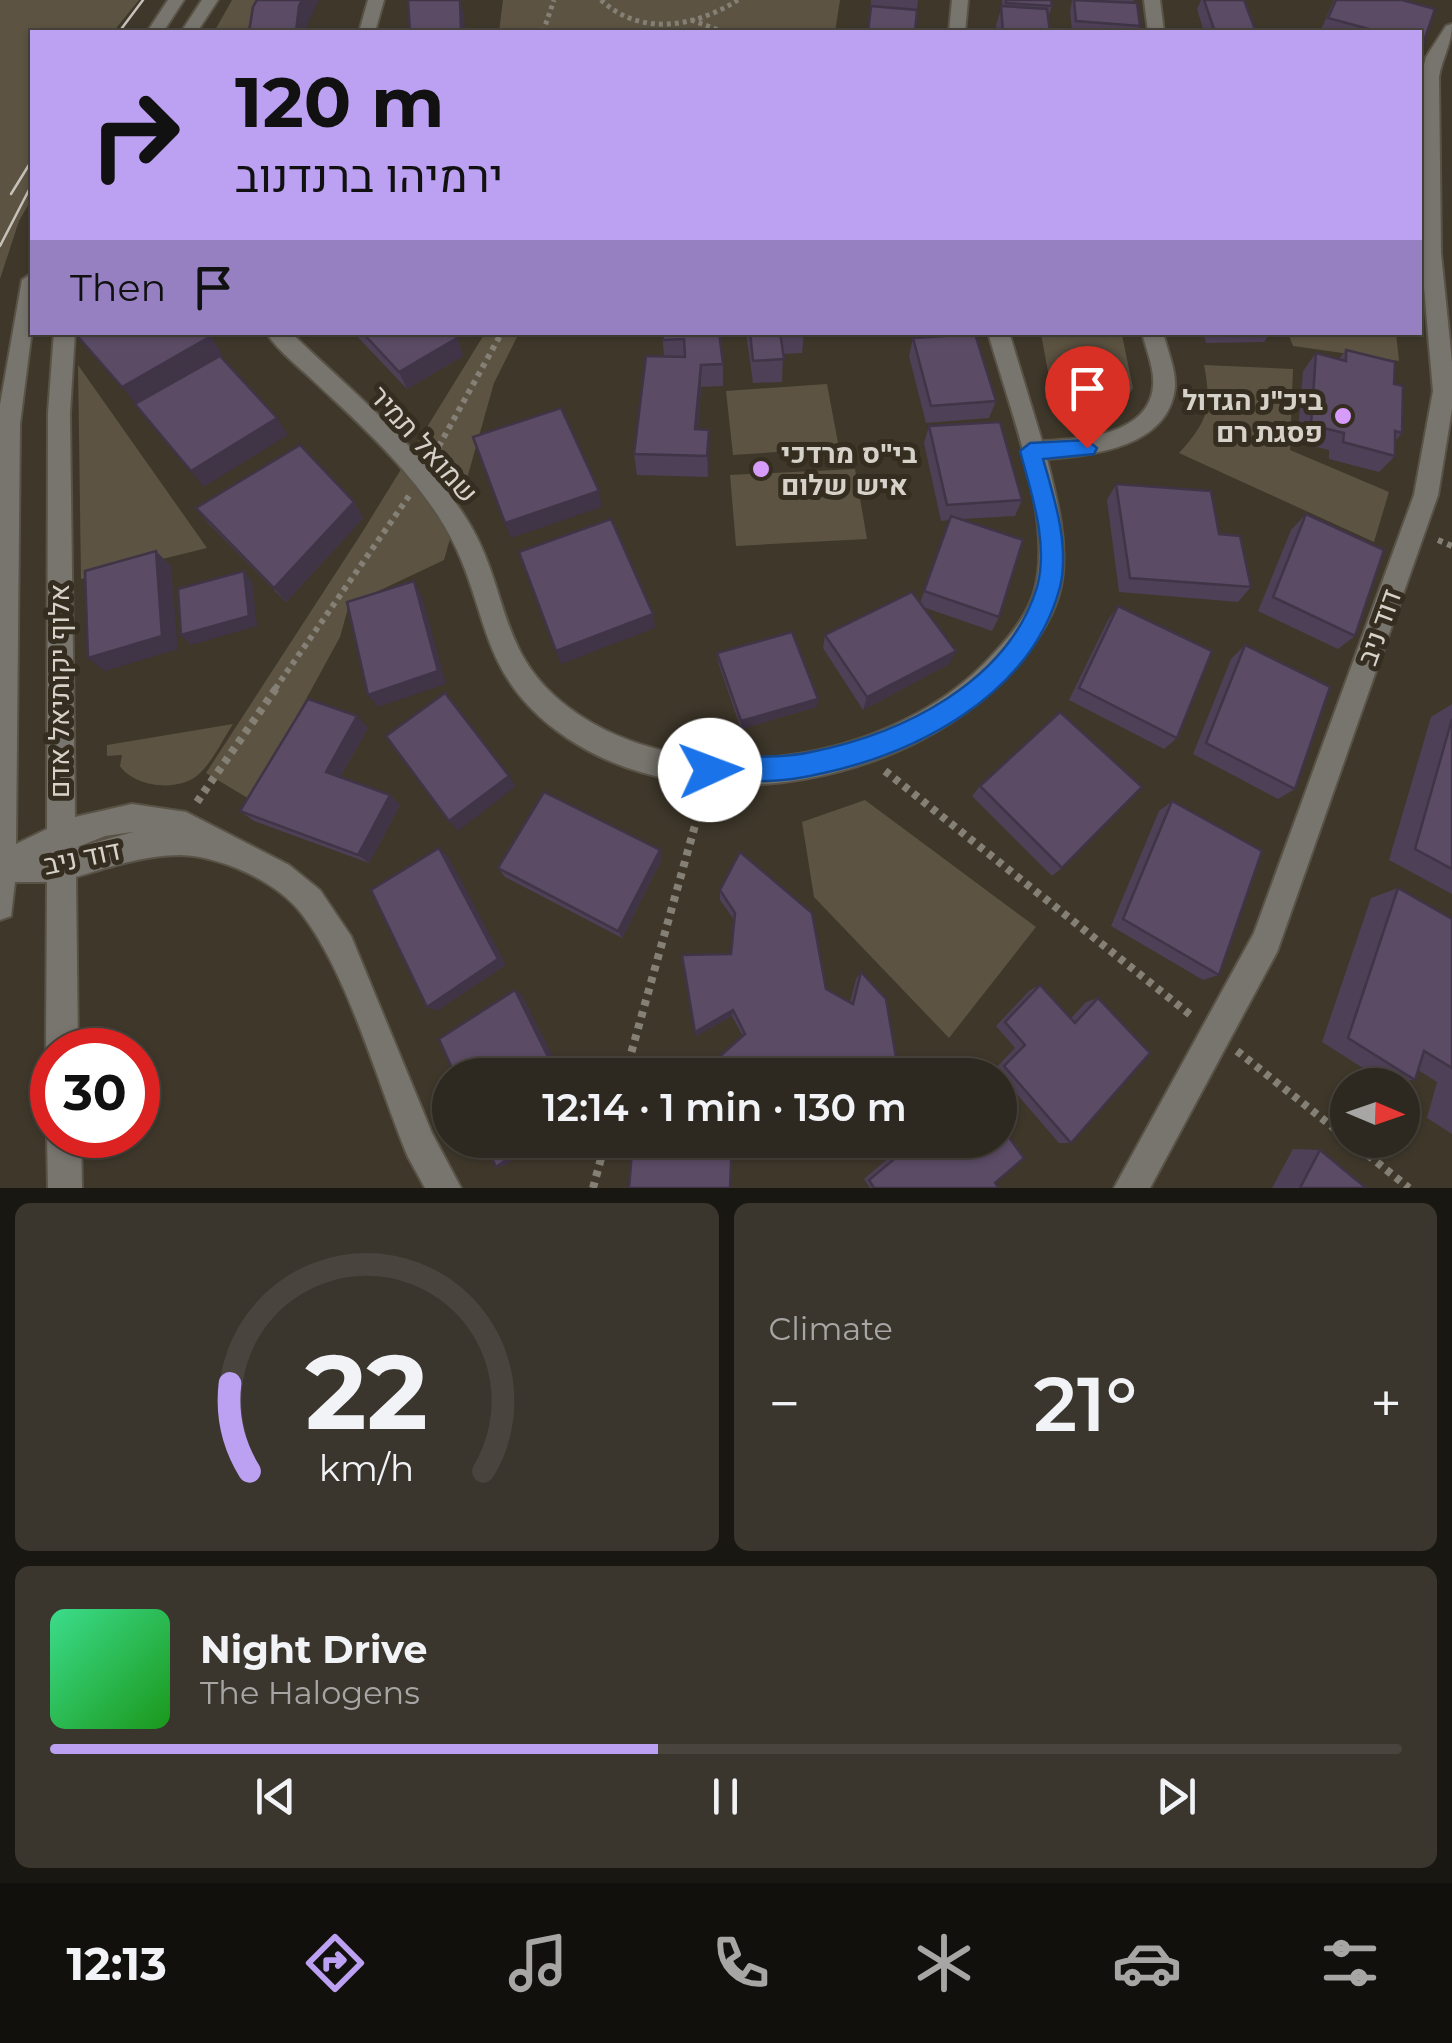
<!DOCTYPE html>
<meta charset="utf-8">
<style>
body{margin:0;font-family:Montserrat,Heebo,sans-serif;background:#3a352d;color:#f1f3f6;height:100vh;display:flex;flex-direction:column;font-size:38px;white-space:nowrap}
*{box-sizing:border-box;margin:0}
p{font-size:32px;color:#a7a6a5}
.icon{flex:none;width:55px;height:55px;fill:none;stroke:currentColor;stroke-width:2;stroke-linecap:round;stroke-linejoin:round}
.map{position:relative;height:1188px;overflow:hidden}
.drawer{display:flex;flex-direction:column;gap:15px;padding:15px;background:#191712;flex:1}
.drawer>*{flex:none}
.banner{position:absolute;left:30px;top:30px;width:1392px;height:305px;border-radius:0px;box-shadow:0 2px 8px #0004,0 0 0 2px #49453e;background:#bca0f2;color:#111;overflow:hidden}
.needle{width:65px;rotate:92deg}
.tools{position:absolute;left:1330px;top:1068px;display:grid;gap:20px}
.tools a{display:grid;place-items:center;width:90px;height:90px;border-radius:50%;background:#2e2920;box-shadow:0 2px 8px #0004,0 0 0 2px #49453e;font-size:50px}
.speed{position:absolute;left:30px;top:1028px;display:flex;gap:20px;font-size:50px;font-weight:700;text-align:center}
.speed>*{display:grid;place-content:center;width:130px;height:130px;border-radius:50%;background:#2e2920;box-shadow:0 2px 8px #0004,0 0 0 2px #49453e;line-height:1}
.speed .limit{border:15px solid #d22;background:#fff;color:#111}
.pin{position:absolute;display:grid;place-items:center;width:85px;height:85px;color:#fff;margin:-102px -42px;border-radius:50% 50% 50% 0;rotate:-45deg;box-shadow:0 0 10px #0007}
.pin .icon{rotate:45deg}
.me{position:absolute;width:110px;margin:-55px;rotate:88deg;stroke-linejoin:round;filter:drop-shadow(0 0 8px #0008)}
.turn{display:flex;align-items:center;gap:35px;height:210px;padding:0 40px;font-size:45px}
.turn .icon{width:130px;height:130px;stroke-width:2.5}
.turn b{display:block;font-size:70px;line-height:85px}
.then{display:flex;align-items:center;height:95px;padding:0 40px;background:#0003;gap:20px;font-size:38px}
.big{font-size:75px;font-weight:600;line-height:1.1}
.drawer .tile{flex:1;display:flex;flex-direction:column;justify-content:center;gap:15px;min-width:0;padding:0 35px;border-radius:15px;background:#3a352d}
.drawer .dial{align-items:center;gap:0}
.dial svg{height:260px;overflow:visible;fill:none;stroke:#49453e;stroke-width:7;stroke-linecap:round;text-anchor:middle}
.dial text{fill:#f1f3f6;stroke:none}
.song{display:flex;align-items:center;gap:30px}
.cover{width:120px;height:120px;border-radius:15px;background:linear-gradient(135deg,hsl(150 70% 55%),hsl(120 70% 35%))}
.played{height:10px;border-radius:5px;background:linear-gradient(90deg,#bca0f2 45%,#49453e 45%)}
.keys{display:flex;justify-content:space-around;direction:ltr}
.heat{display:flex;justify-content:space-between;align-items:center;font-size:55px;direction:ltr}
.drawer .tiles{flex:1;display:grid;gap:15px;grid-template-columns:1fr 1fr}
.tile:last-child{grid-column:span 2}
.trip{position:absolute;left:432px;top:1058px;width:585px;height:100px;border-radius:50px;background:#2e2920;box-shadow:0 2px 8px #0004,0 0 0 2px #49453e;font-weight:600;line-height:100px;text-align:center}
.tabs{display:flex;height:160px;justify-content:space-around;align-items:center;background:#12100d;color:#a7a6a5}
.tabs .icon{width:70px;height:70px}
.tabs .active{color:#bca0f2}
.tabs b{font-size:45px;color:#f1f3f6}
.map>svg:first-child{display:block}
.green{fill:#5c5342}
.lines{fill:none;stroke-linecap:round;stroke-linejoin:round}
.minor-casing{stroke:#595347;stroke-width:4}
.path-far2{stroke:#858075;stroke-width:5;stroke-dasharray:4 4;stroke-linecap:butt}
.path-far1{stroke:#858075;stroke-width:6;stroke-dasharray:5 5;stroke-linecap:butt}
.path{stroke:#858075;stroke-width:8;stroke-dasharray:6 6;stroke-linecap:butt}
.minor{fill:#78756e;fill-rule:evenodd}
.tram{stroke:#c6c2ba;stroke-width:2.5}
.wall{fill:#4e4057}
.shaded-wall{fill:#403447}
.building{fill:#5b4b65;stroke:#403447;stroke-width:2.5}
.route{fill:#1a73e8;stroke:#114b97;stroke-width:2.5}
.poi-dot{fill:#d79bf9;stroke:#342d20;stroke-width:4}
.labels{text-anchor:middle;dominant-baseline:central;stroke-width:10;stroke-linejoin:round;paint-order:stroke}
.poi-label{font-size:28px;font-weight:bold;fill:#d6d2ca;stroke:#342d20;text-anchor:end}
.street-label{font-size:28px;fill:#d6d2ca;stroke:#342d20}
</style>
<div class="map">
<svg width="1452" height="1188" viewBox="0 0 1452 1188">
<rect width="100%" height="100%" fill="#3e372a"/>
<g class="green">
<polygon points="0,0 139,0 113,32 32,32 32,198 19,221 0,279"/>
<polygon points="232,0 264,0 246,32 214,32"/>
<polygon points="503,0 840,0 835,32 499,32"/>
<polygon points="485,333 519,333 494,383 444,560 349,605 340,637 251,800 206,773 363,531"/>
<polygon points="1288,333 1396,333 1399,361 1293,346"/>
<path d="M1041,334L1122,335L1133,388L1122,406C1097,413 1076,420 1054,404Z"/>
<polygon points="78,365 207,548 81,579"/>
<path d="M1204,365L1293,369L1290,450L1389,492L1374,542L1179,453C1208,421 1212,408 1204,365Z"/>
<polygon points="827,384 839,448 733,455 726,391"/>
<polygon points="855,469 867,539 736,546 730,475"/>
<path d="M233,724C223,739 214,759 201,772C182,793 135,788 120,766L122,755L107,756V745Z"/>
<polygon points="865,800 1036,927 949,1038 814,897 802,822"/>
</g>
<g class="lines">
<g class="minor-casing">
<g id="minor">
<polygon points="168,0 184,0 163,32 147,32"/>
<polygon points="202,0 218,0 197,32 181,32"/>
<polygon points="368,0 384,0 375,32 359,32"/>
<polygon points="952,0 968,0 965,32 949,32"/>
<polygon points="1144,0 1160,0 1164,32 1148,32"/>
<path d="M1452,24C1452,44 1442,58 1439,77L1441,253L1452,362V409L1438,495L1277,952L1150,1188H1114L1254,933L1414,495L1433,391L1421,253V77L1426,57L1446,26Z"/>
<path d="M32,273V329L20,424L16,844L47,829L48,413L54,332H75L70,413L75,817L132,804L186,812L289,865L320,890L351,936L432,1133L461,1188H425L408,1157C378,1085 348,973 301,913C276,881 220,856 180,855C145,855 109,867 76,877L78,1050H52L51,1061L46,1050L47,882H15L11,916L0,920V405L22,280ZM132,832H133L75,848L105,836Z"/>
<path d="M266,332H290C352,391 419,446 466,518C510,587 495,652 568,707C688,798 898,763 995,652C1012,634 1029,613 1035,589C1054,519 1007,402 988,332H1009L1042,441C1080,439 1148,436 1153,387C1155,369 1146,350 1142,332H1163C1167,350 1176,369 1175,387C1169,447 1094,455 1047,459C1057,499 1069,545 1061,586C1055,615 1036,643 1017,665C917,783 699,827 567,738C468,671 494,600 437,514C405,466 361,425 319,386C302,369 279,353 266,332Z"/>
<polygon points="52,1123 52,1135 81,1135 82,1188 48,1188 47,1135"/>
</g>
</g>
<g class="path-far2">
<path d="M601,0C641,37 695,27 738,0"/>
<polyline points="691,20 724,32"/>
<polyline points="543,32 554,0"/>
</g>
<g class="path-far1">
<polyline points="434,455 502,332"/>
<polyline points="1438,540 1452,546"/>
<polyline points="275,689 409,496"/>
</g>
<g class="path">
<polyline points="885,771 1192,1016"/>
<polyline points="197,802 277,687"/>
<polyline points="1237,1051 1348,1139"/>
<polyline points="625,1075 703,797"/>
<polyline points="1349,1140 1409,1188"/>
<polyline points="593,1188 606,1140"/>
</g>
<use href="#minor" class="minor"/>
<g class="tram">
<polyline points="119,32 143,0"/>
<polyline points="11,194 32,160"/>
<polyline points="0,246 32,184"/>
</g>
</g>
<g class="wall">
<polygon points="871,0 918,0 917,10 868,32"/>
<polygon points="1002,0 1051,0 1052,6 1048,18 1050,32 997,32 996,25 1002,6"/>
<polygon points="1072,0 1134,0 1133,2 1140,26 1138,32 1072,32 1070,11"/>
<polygon points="1201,0 1244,0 1256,32 1204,32 1197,9"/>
<polygon points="1334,0 1402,0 1435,9 1420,49 1420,32 1320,32"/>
<polygon points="353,332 452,332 457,338 463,356 407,389"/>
<polygon points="662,332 719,332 723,364 723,386 701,387 698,430 709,430 708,477 637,475 634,454 664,356"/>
<polygon points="746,332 804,332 802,353 783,354 782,382 753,383"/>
<polygon points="907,332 942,332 908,336"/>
<polygon points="1203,332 1271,332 1264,342 1206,343"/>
<polygon points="913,338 996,401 989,418 926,423 909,356"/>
<polygon points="1346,350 1394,384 1402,433 1395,441 1395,456 1379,472 1329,459 1329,450 1297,442 1303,371 1316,353 1339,359"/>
<polygon points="929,426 1022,500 1015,516 962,519 999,617 992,631 923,607 949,664 863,710 823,648 825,635 920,603 949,520 941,521 924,443"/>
<polygon points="1116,484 1219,534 1251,587 1238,602 1119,592 1107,500"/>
<polygon points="354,502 363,518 286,602 209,524 196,508"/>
<polygon points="1306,514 1355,636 1338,649 1258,611 1291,530"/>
<polygon points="1118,606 1177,738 1164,749 1069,700 1108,620"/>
<polygon points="1245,645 1295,789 1278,799 1193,754 1231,659"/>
<polygon points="717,653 818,699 816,707 741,729 718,662"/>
<polygon points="1452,704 1452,894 1389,860 1431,717"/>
<polygon points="368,728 340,777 390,795 400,805 369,863 254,821 240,811"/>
<polygon points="980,786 1062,868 1052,876 972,796"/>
<polygon points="1172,801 1219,975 1203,980 1111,926 1159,811"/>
<polygon points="660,850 662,859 622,938 505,877 498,868"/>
<polygon points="1398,888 1452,919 1452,1134 1427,1118 1437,1082 1418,1070 1415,1080 1385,1082 1322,1042 1371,898"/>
<polygon points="720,890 826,989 850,1002 856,979 861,972 899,1075 815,1075 813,1067 807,1075 734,1075 717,1062 717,1059 743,1036 732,1016 696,1036 731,954 735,921 720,900"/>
<polygon points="1040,985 1071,1018 1086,1002 1098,998 1071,1143 1059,1143 995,1069 1015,1048 996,1026 1030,990"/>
<polygon points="910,1140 1000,1140 995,1183 999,1188 870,1188 864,1179"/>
<polygon points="1293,1149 1320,1150 1366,1188 1272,1188"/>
</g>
<g class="shaded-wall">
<polygon points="302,0 319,0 307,25 306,32 296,32 299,6"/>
<polygon points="460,0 464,16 465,32 461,32"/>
<polygon points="211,336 222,354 136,404 122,387"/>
<polygon points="457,338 463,356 407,389 399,372"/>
<polygon points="701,365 701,387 696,451 695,429"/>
<polygon points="277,418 288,435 204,487 191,471"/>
<polygon points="709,430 710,452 708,477 707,456"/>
<polygon points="599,491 602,507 511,538 505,523"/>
<polygon points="354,502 363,518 286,602 274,588"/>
<polygon points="156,551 171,566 178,649 105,671 88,658"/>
<polygon points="244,571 252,581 257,626 191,645 181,635"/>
<polygon points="414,581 422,596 446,684 378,707 368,695"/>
<polygon points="653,614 655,628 561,664 556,651"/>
<polygon points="956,651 949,664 863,710 867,697"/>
<polygon points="818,699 816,707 741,729 741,721"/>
<polygon points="357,716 368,728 337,782 326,772"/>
<polygon points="509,776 516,786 458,831 449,821"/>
<polygon points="390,795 400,805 369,863 358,855"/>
<polygon points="439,848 448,856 506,965 437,1011 427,1007"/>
<polygon points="660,850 662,859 622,938 618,931"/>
<polygon points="515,990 522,995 562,1075 557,1075"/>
<polygon points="733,1010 732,1016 696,1036 695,1032"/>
<polygon points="534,1140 541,1140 504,1166 496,1167"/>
</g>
<g class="building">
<polygon points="257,0 302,0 299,6 296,32 249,32 253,7"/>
<polygon points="408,0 460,0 461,32 410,32"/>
<polygon points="1006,0 1051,0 1052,6 1006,3"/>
<polygon points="1074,0 1137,3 1140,26 1076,21"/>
<polygon points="1204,0 1244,0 1256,32 1215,32"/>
<polygon points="1336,0 1402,0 1435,9 1423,44 1420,43 1420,32 1380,32 1328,18"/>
<polygon points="871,6 917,10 915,32 868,32"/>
<polygon points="1001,6 1047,9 1050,32 1003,32"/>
<polygon points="1076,30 1110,32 1076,32"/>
<polygon points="74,332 207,332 211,336 122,387"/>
<polygon points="362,332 452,332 457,338 399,372"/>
<polygon points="662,332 719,332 723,364 701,365 695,429 709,430 707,456 634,454 646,356 685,357 684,339 663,340"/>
<polygon points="750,332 780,332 784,359 753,361"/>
<polygon points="975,334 996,401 931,406 913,338"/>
<polygon points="1346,350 1395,362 1394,384 1403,386 1402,433 1395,431 1395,456 1343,442 1344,433 1311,425 1316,353 1346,361"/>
<polygon points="220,356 277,418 191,471 135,404"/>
<polygon points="561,408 599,491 505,523 473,437"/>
<polygon points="1000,422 1022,500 947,505 929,426"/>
<polygon points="300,445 354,502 274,588 196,508"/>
<polygon points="1116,484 1211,491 1219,534 1240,536 1251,587 1130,578"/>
<polygon points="1306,514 1384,550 1355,636 1273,597"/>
<polygon points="951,516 1023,540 999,617 924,591"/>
<polygon points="611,519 653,614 556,651 519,552"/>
<polygon points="156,551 162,636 88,658 85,571"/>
<polygon points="244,571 249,616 181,635 178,589"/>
<polygon points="414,581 438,671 368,695 347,602"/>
<polygon points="912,592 956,651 867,697 825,635"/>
<polygon points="1118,606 1212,651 1177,738 1079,688"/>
<polygon points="792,632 818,699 741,721 717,653"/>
<polygon points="1245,645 1330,687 1295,789 1206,743"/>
<polygon points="445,693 509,776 449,821 386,736"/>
<polygon points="308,699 357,716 326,772 390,795 358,855 240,811"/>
<polygon points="1060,712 1142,787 1062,868 980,786"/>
<polygon points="1452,719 1452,869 1415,849"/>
<polygon points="544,792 660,850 618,931 498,868"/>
<polygon points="1172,801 1262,851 1219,975 1123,919"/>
<polygon points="439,848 498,959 427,1007 371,890"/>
<polygon points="740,852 812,913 826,989 853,1004 861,972 886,999 899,1075 820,1075 817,1062 807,1075 737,1075 717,1059 745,1034 733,1010 695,1032 682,955 731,954 735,913 720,890"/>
<polygon points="1398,888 1452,919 1452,1068 1424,1051 1415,1080 1348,1038"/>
<polygon points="1040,985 1075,1023 1098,998 1150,1053 1071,1143 1004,1066 1025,1045 1005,1022"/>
<polygon points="515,990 557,1075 455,1075 439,1039"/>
<polygon points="1000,1125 1024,1158 995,1183 999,1188 874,1188 869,1180 917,1140 1000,1140"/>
<polygon points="484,1140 534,1140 496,1167"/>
<polygon points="633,1140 732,1140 730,1188 629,1188"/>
<polygon points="1320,1150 1366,1188 1300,1188"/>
</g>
<path class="route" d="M1087,440L1097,448L1094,454L1043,459C1054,497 1070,546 1060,587C1031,697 913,756 810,776C778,783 743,781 710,782L702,779L698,770L702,762L710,758C743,756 779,759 811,752C901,734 1008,683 1037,587C1049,544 1031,492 1020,451L1030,443Z"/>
<g class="poi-dot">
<circle cx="1343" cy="416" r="10"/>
<circle cx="761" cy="469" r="10"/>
</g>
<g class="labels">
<g class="poi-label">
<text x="1323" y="400">ביכ"נ הגדול<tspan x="1323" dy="32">פסגת רם</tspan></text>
<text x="781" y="453" text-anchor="start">בי"ס מרדכי<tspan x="781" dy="32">איש שלום</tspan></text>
</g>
<g class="street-label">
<text transform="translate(424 444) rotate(48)">שמואל תמיר</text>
<text transform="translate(1379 627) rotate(-70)">דוד ניב</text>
<text transform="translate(59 691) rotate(-90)">אלוף יקותיאל אדם</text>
<text transform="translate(82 857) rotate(-12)">דוד ניב</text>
</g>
</g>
</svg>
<div class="tools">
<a><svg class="needle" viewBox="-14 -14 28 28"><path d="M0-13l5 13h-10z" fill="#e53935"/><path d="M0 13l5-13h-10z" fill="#a7a6a5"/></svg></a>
</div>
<div class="speed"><div class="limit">30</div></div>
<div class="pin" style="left:1087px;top:448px;background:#d93025"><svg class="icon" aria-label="arrive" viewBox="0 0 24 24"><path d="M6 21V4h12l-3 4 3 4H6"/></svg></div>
<svg class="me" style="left:710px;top:770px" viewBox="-20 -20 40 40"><circle r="19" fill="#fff"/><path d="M0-13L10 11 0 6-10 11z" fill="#1a73e8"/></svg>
<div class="trip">12:14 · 1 min · 130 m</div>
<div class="banner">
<div class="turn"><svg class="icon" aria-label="right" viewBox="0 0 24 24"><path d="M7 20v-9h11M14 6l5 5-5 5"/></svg><div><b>120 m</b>ירמיהו ברנדנוב</div></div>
<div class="then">Then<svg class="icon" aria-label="arrive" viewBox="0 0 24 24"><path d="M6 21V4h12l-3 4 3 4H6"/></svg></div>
</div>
</div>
<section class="drawer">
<div class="tiles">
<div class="tile dial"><svg viewBox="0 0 100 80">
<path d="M14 69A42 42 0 1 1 86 69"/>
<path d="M14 69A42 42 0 0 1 8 42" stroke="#bca0f2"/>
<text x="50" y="56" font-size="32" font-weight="700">22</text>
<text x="50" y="72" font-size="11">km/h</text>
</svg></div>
<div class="tile"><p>Climate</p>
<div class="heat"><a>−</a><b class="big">21°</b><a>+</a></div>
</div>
<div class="tile">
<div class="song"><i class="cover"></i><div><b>Night Drive</b><p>The Halogens</p></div></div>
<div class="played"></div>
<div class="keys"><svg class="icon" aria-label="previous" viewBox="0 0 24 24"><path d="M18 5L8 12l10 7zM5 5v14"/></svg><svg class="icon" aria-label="pause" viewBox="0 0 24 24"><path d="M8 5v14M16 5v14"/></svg><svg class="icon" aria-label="next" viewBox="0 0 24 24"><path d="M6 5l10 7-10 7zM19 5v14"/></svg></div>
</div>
</div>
</section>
<nav class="tabs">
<b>12:13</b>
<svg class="icon active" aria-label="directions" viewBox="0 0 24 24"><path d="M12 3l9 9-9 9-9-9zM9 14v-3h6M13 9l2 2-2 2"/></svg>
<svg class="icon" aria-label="music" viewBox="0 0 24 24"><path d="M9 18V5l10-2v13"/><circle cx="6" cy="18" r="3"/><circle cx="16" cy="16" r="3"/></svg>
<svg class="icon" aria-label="phone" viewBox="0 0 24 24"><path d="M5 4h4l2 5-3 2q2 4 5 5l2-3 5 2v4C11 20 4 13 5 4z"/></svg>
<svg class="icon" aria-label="climate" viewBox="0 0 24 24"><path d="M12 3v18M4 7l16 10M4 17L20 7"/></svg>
<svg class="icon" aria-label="car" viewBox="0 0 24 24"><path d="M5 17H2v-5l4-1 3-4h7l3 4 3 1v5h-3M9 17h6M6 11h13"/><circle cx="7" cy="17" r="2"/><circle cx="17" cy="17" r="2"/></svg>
<svg class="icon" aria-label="filters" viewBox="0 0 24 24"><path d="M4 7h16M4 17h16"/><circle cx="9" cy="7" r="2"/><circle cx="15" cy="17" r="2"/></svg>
</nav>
